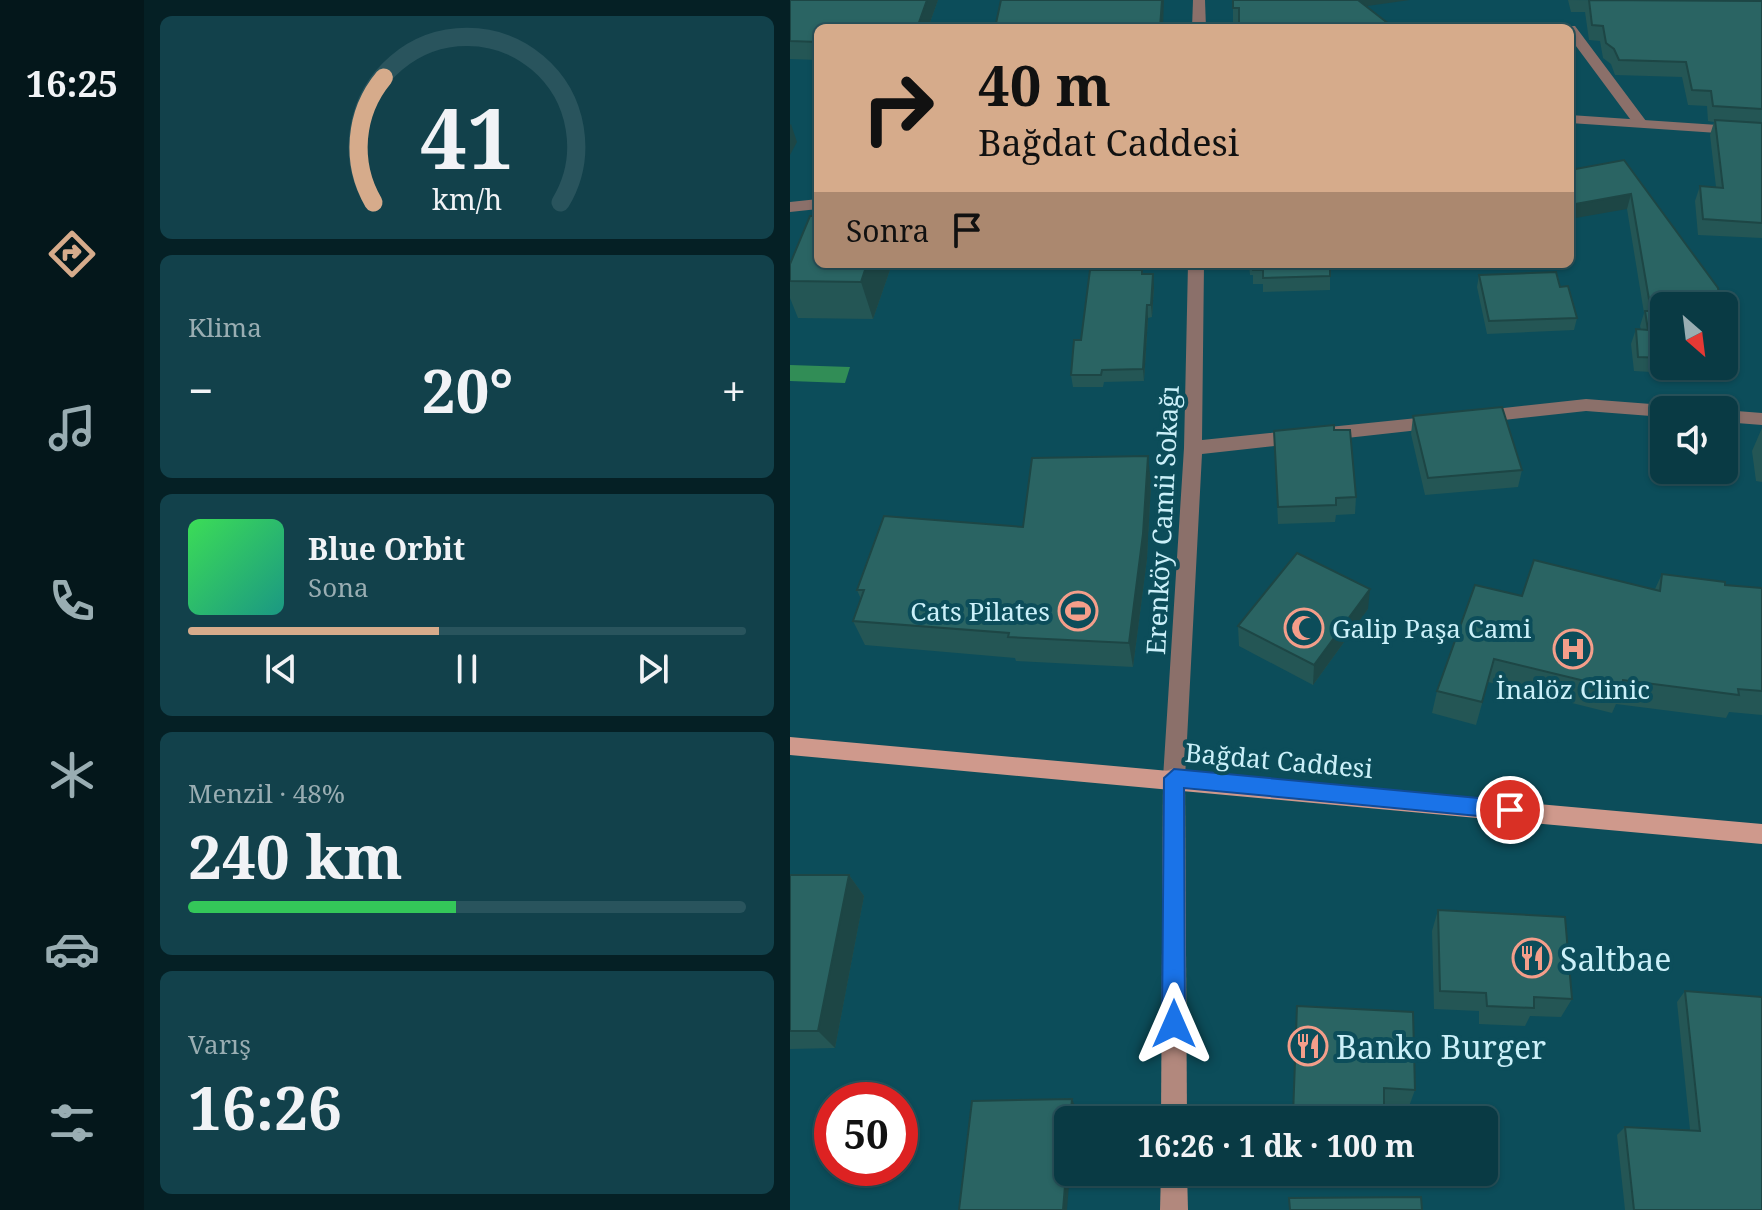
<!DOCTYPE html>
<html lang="tr">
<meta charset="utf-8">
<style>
body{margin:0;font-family:"Noto Serif",serif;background:#12414b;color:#f1f3f6;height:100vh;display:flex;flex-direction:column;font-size:30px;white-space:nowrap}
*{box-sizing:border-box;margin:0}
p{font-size:26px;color:#99adb2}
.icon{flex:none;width:44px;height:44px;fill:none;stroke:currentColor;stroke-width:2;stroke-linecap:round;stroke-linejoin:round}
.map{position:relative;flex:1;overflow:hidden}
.sheet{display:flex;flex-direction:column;gap:16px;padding:16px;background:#052025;width:646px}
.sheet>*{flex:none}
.banner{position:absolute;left:24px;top:24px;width:760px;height:244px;border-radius:12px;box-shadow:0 2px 6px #0004,0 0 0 2px #29545d;background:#d6ab8b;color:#111;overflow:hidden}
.needle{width:52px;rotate:152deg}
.buttons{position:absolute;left:860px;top:292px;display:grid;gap:16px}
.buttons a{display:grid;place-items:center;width:88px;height:88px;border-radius:12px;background:#093a44;box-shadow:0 2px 6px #0004,0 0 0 2px #29545d;font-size:40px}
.speed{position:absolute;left:24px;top:1082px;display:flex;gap:16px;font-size:40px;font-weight:700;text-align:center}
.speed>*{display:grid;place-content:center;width:104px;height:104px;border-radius:50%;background:#093a44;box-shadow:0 2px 6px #0004,0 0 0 2px #29545d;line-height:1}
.speed .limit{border:12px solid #d22;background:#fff;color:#111}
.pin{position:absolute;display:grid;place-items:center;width:68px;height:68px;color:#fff;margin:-34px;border:4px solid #fff;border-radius:50%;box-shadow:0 2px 8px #0007}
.me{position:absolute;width:88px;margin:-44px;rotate:0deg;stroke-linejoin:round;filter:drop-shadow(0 0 6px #0008)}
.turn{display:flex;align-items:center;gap:28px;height:168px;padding:0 32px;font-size:36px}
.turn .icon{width:104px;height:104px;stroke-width:2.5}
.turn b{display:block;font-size:56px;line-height:68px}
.then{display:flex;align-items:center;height:76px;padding:0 32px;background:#0003;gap:16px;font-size:30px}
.big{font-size:60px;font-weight:700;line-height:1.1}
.sheet .tile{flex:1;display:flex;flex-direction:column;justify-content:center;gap:12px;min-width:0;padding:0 28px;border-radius:12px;background:#12414b}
.sheet .dial{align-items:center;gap:0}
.dial svg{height:208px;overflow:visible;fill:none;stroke:#29545d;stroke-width:7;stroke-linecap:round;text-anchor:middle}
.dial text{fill:#f1f3f6;stroke:none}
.song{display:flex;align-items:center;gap:24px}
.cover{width:96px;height:96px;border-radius:12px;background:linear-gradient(135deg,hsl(130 70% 55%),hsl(170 70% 35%))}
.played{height:8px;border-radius:4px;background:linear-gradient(90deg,#d6ab8b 45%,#29545d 45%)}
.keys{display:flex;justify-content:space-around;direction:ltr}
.heat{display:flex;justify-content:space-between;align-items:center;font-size:44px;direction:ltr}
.charge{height:12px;border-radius:6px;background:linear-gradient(90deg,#34c759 48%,#29545d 0)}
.trip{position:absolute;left:264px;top:1106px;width:444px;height:80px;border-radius:12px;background:#093a44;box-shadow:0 2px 6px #0004,0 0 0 2px #29545d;font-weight:700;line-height:80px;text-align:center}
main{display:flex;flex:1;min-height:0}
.menu{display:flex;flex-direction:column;width:144px;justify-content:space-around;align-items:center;background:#04171b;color:#99adb2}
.menu .icon{width:56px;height:56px}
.menu .on{color:#d6ab8b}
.menu b{font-size:36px;color:#f1f3f6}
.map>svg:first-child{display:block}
.water{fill:#318d56}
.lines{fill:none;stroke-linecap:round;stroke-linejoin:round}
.lane{fill:#8b706a;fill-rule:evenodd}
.street{fill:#8b706a;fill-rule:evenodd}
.secondary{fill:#b2887d;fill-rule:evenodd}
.primary{fill:#cf998c;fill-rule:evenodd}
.wall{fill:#245655}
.shaded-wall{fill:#1d4645}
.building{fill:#2a6463;stroke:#1d4645;stroke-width:2}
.route{fill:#1a73e8;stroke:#114b97;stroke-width:2}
.labels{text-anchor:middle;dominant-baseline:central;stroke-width:8;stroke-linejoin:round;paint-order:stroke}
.street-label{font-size:26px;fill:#cbf0f9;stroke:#0c4d5a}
.poi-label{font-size:26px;fill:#cbf0f9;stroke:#0c4d5a;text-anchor:end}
.near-poi-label{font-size:32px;fill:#cbf0f9;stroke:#0c4d5a;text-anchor:start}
</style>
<main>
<nav class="menu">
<b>16:25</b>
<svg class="icon on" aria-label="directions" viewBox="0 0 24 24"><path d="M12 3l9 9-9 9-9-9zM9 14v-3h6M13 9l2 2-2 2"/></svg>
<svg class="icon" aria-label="music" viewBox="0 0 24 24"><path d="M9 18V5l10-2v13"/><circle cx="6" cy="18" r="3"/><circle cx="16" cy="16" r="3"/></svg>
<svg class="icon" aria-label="phone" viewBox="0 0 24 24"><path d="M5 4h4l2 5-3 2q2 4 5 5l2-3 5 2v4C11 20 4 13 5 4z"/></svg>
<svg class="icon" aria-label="climate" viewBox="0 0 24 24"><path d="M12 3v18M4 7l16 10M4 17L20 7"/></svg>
<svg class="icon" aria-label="car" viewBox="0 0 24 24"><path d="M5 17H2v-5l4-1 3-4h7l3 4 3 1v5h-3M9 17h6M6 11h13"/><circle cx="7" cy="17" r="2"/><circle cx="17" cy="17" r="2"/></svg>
<svg class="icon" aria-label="filters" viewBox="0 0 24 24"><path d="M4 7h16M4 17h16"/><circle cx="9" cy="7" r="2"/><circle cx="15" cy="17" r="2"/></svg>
</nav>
<section class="sheet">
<div class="tile dial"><svg viewBox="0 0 100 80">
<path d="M14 69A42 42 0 1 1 86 69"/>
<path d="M14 69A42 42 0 0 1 18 21" stroke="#d6ab8b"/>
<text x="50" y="56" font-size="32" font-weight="700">41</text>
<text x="50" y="72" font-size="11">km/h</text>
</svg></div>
<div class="tile"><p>Klima</p>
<div class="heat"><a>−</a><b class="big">20°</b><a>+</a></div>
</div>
<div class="tile">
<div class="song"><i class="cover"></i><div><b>Blue Orbit</b><p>Sona</p></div></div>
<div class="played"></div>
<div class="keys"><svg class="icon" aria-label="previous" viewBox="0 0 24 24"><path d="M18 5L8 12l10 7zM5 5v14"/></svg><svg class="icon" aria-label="pause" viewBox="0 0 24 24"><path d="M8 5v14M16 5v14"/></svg><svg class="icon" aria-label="next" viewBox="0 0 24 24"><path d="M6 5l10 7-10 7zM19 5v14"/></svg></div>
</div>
<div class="tile"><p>Menzil · 48%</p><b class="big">240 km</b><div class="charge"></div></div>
<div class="tile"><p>Varış</p><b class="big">16:26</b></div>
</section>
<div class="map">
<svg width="972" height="1210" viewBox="0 0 972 1210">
<rect width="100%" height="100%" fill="#0c4d5a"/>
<polygon class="water" points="0,365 60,367 55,383 0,381"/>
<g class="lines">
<polygon class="lane" points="775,26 785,26 856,121 856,127 846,127 780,38 780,28"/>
<g class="street">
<polygon points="403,0 415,0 416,28 402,28"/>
<polygon points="780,115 972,128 972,136 780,123"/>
<polygon points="28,199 28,209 0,212 0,202"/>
<polygon points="398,264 414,264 412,440 647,416 656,422 647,428 412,454 395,778 392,785 384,788 376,785 373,778 394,448"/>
<polygon points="796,399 874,405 882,410 874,410 874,417 796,411 687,423 678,417 687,411"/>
<polygon points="933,410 934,410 972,413 972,425 934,422"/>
</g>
<g class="secondary">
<polygon points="384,768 392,771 395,778 397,1120 371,1120 373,778 376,771"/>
<polygon points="371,1172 397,1172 398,1210 370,1210"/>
</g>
<polygon class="primary" points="0,737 972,824 972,844 0,755"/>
</g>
<g class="wall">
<polygon points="0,0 148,0 138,28 28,28 28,60 0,59"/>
<polygon points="443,0 576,6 443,27"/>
<polygon points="778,0 972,1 972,238 908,235 905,201 910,186 926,187 920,135 924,122 918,121 917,106 898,105 892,77 825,75 821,64 813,58 810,41 799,40 795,12 781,12"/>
<polygon points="834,160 874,306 874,366 934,366 934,319 941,354 935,369 931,369 928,376 844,371 841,344 846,329 851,330 850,326 854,313 837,209"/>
<polygon points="0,264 102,264 83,319 8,318 0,298"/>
<polygon points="459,264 540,264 540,290 473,292 473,284 463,284 463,275 460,275"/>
<polygon points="352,270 352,274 364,287 362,317 358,318 354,381 314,382 313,387 283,387 281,375 291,340"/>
<polygon points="689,275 770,287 787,318 784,330 697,334 687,287"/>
<polygon points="623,416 732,470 728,487 635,495 621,434"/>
<polygon points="972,428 972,482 966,481 962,451"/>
<polygon points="544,430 566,497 565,514 546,515 545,522 488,524 484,431"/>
<polygon points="361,483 357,559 343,667 226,661 225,658 75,645 63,621 71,599 67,590 233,527"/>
<polygon points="872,574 935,585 972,588 972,715 939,712 936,718 826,704 822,713 698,682 686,725 642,713 647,691 732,596 865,589"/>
<polygon points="578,609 523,685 449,646 448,626"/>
<polygon points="0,875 59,875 74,896 45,1048 0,1049"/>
<polygon points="648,910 782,999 771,1017 740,1016 735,1026 689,1024 689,1011 644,1009 642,931"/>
<polygon points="895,991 972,1210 835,1210 827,1135 835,1127 900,1130 887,1002"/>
<polygon points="507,1006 625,1090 618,1109 594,1108 594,1120 503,1120"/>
</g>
<g class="shaded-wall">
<polygon points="137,0 148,0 138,28 127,28"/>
<polygon points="372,0 374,0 373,28 370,28"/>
<polygon points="556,0 620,0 556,9"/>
<polygon points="1,124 7,142 0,155 0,125"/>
<polygon points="841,194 837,209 780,219 780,205"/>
<polygon points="77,264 102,264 83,319 71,282"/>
<polygon points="363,274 364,287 362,317 361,305"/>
<polygon points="357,305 358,318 354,381 353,369"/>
<polygon points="358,456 361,483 357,559 343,667 339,643"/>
<polygon points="580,589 578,609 523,685 524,665"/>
<polygon points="59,875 74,896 45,1048 28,1031"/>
<polygon points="282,1099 285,1106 284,1120 280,1120"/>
<polygon points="278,1149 278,1172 280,1172 277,1210 273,1210"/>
</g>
<g class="building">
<polygon points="0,0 137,0 127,28 28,28 28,42 0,41"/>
<polygon points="211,0 372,0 370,28 205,28"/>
<polygon points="443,0 568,0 604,28 449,28 449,8 443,8"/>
<polygon points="799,0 972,1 972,109 923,106 921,91 902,90 896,62 829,60 824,49 816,43 813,26 802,25"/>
<polygon points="925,120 972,123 972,223 913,219 910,186 933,188"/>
<polygon points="834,160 928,288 931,306 874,306 874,358 848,357 846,329 858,330 855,311 861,311 841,194 780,205 780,170"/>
<polygon points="20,216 28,216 28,264 77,264 71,282 0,281 0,264"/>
<polygon points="463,264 540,264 540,276 473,278 473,270 463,270"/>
<polygon points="300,270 352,270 352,274 363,274 361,305 357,305 353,369 312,370 311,375 281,375 284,340 291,340"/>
<polygon points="766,272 770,287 778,286 787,318 699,321 689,275"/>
<polygon points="934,319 941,354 934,354"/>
<polygon points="712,407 732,470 638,478 623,416"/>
<polygon points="544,425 544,430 560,430 566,497 546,498 546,505 488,507 484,431"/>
<polygon points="358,456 353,534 339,643 218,637 219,633 63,621 74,590 67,590 94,516 233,527 242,458"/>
<polygon points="507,553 580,589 524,665 448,626"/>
<polygon points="744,560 870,591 872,574 935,582 935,585 972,588 972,691 948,689 949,695 833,680 832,690 704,659 692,702 647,691 685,585 732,596"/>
<polygon points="0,875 59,875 28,1031 0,1031"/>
<polygon points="648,910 775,917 782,999 744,997 744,1008 697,1006 696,993 650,991"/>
<polygon points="895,991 972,997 972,1210 844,1210 835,1127 910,1131"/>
<polygon points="507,1006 623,1012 625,1090 594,1088 594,1120 503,1116"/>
<polygon points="282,1099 280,1120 278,1120 278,1149 273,1210 169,1210 182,1101"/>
<polygon points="631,1197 632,1210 500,1210 499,1198"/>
</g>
<polygon class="route" points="384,769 720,801 727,803 730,810 727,816 720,819 394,788 395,1024 392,1032 384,1036 376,1032 372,1024 374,778"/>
<defs>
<g id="stadium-ring" transform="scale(2)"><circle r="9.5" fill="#0c4d5a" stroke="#f49e8a" stroke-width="1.5"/><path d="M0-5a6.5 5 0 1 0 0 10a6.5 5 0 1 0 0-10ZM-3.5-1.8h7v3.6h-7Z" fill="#f49e8a"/></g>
<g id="mosque-ring" transform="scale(2)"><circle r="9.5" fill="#0c4d5a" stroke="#f49e8a" stroke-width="1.5"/><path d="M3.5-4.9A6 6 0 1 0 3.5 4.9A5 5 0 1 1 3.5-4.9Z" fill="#f49e8a"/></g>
<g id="hospital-ring" transform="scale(2)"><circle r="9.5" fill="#0c4d5a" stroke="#f49e8a" stroke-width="1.5"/><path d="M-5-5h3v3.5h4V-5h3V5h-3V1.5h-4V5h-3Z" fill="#f49e8a"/></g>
<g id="restaurant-ring" transform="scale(2)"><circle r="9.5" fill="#0c4d5a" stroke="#f49e8a" stroke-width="1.5"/><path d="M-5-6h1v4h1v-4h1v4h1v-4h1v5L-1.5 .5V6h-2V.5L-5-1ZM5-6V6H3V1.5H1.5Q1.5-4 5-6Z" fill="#f49e8a"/></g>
</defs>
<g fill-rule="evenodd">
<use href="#stadium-ring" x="288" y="611"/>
<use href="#mosque-ring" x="514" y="628"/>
<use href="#hospital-ring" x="783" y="649"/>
<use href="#restaurant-ring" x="742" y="958"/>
<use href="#restaurant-ring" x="518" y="1046"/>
</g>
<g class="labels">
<g class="street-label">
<text transform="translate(372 520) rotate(-87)">Erenköy Camii Sokağı</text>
<text transform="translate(489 760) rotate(5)">Bağdat Caddesi</text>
</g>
<g class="poi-label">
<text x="260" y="611">Cats Pilates</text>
<text x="542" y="628" text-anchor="start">Galip Paşa Cami</text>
<text x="783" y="689" text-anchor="middle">İnalöz Clinic</text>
</g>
<g class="near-poi-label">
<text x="770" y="958">Saltbae</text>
<text x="546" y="1046">Banko Burger</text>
</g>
</g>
</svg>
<div class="buttons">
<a><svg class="needle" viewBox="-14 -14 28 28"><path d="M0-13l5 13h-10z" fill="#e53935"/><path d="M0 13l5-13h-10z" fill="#99adb2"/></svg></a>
<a><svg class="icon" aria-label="sound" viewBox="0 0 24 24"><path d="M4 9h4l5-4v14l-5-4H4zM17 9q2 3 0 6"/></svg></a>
</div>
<div class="speed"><div class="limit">50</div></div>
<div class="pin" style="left:720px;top:810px;background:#d93025"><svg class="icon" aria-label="arrive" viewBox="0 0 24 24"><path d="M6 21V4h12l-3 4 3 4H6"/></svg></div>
<svg class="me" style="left:384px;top:1024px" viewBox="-20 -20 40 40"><path d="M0-17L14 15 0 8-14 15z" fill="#1a73e8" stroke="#fff" stroke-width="4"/></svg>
<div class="trip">16:26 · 1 dk · 100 m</div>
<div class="banner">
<div class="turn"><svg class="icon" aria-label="right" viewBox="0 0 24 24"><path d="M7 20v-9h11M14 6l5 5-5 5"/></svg><div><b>40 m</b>Bağdat Caddesi</div></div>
<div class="then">Sonra<svg class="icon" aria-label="arrive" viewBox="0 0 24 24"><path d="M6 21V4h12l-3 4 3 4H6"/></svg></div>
</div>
</div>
</main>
